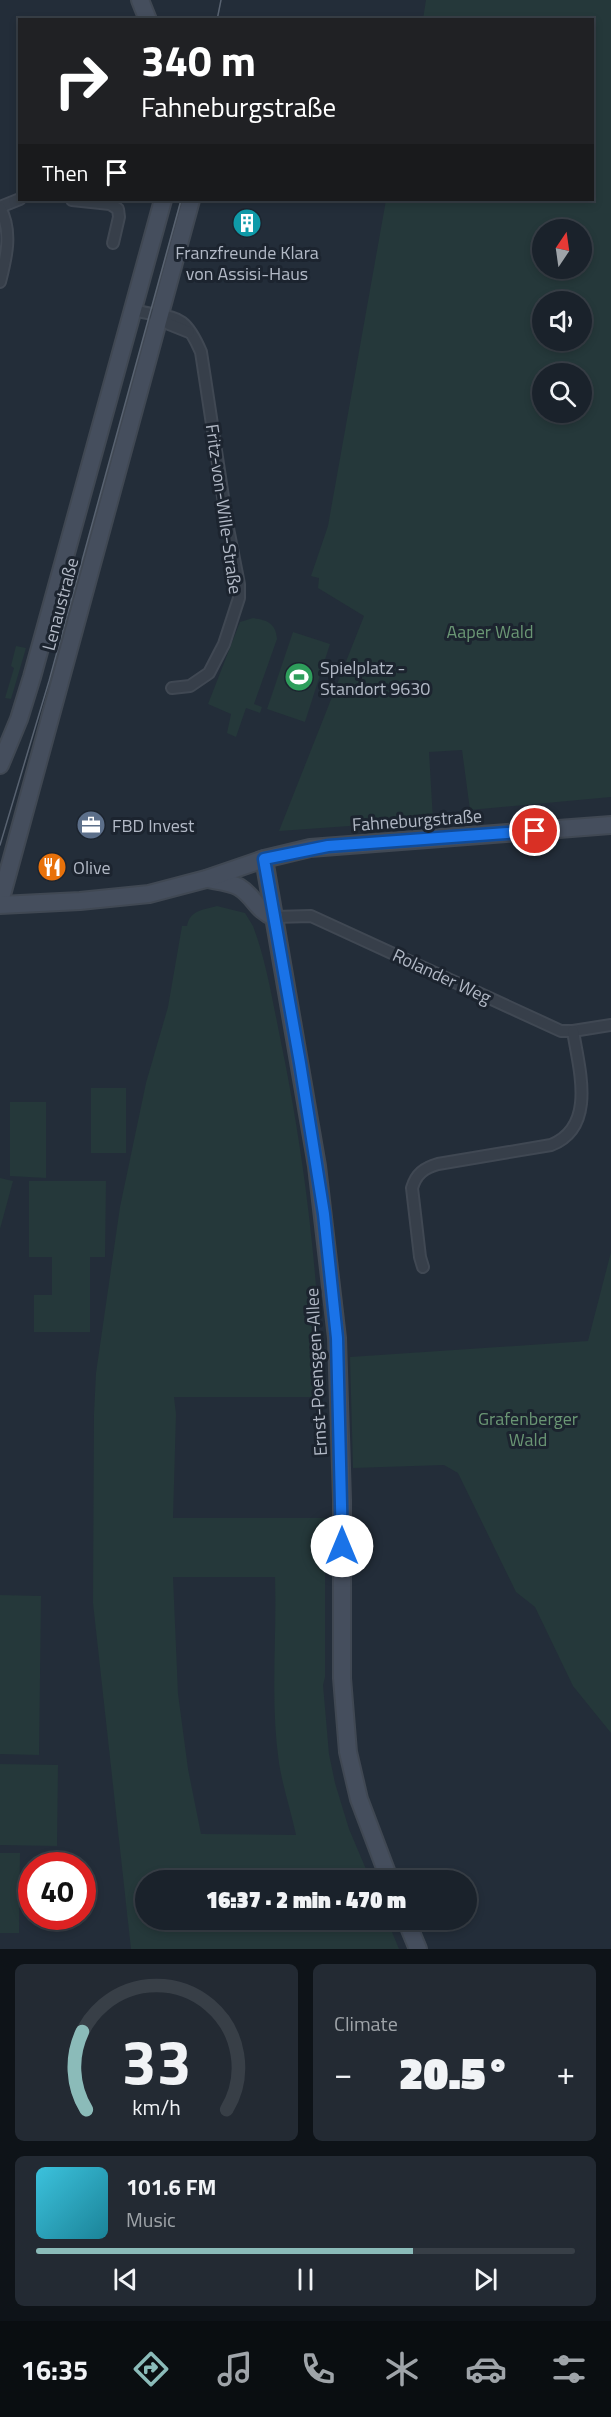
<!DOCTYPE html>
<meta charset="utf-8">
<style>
body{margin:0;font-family:"Titillium Web",sans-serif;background:#232a33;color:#f1f3f6;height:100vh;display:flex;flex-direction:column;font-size:22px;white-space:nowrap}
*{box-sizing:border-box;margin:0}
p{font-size:20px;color:#9fa4a9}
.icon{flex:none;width:33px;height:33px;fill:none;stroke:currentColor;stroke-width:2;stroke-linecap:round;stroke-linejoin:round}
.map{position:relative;height:1949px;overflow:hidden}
.details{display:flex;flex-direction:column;gap:15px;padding:15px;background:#0e1318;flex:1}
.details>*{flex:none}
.hud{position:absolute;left:18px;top:18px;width:576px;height:183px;border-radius:0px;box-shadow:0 3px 9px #0003,0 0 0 2px #383f47;background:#202124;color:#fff;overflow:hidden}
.needle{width:39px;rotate:13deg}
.fabs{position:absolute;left:532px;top:219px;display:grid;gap:12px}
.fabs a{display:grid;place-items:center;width:60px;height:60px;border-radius:50%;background:#1a222b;box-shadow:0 3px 9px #0003,0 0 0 2px #383f47;font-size:30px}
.speed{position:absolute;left:18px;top:1852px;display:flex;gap:12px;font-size:30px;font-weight:700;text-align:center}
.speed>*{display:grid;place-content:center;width:78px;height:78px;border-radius:50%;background:#1a222b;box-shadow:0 3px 9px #0003,0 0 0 2px #383f47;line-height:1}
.speed .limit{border:9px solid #d22;background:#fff;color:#111}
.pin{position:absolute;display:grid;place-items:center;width:51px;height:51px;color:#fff;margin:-26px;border:3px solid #fff;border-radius:50%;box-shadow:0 2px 6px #0007}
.me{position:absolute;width:66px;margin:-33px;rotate:0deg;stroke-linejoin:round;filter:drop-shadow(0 0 4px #0008)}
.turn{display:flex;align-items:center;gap:21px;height:126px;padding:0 24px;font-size:27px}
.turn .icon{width:78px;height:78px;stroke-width:2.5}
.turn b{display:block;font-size:42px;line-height:51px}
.then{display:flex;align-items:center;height:57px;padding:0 24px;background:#0003;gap:12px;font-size:22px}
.big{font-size:45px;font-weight:800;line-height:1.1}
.details .card{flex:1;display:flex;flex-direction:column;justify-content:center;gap:9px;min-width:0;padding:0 21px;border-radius:9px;background:#232a33}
.details .dial{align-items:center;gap:0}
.dial svg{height:156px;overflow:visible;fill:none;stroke:#383f47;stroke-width:7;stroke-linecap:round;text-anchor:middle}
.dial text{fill:#f1f3f6;stroke:none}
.song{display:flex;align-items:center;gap:18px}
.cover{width:72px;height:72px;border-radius:9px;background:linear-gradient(135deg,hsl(190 70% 55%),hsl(190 70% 35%))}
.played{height:6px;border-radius:3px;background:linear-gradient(90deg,#8bbbb9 70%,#383f47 70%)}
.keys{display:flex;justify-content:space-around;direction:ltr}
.heat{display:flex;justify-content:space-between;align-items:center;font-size:33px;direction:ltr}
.details .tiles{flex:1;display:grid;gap:15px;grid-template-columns:1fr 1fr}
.card:last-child{grid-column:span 2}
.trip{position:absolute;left:135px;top:1870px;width:342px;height:60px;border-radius:30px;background:#1a222b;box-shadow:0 3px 9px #0003,0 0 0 2px #383f47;font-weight:800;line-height:60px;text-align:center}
.menu{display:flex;height:96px;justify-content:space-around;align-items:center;background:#0a0e11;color:#9fa4a9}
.menu .icon{width:42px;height:42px}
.menu .active{color:#8bbbb9}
.menu b{font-size:27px;color:#f1f3f6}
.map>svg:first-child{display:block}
.green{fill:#25383a;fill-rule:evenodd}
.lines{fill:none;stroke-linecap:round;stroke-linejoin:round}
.street-casing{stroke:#404853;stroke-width:14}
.secondary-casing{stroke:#404853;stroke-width:20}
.street{stroke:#373f4a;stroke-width:10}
.secondary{stroke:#454e5d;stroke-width:16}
.tram{stroke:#596371;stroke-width:1.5}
.route-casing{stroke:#114b97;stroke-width:15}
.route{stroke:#1a73e8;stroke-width:10}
.labels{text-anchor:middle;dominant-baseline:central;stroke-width:6;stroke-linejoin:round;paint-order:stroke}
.poi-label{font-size:18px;fill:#b2b9c6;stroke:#1c242f;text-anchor:start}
.street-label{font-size:18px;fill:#b2b9c6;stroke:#1c242f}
.park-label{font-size:18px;fill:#6a9674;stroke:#1c242f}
</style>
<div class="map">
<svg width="611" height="1949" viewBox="0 0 611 1949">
<rect width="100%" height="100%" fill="#232d39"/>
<g class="green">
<path d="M426,0H611V797L470,810L462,750L429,752L433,820L279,831L364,616L318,588L319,578L311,576L328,526L386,200H592V20L423,19ZM543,230H582V268H543ZM543,302H582V340H543ZM543,374H582V412H543Z"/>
<path d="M253,618C267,620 276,623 277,639L254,704L262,707L260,713L246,708L236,737L227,733L231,714L208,704L240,622Z"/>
<polygon points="293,632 330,644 305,722 267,709"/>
<polygon points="16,646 26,648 11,699 5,698 14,668 11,666"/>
<path d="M217,906L245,913L253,926C267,963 273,1004 281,1042C305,1159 319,1278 322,1397H174L176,1414L173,1518H325V1677L323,1685L329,1754L335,1783L349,1829L371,1881H146V1920H387L399,1949H131L93,1603L94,1414L96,1373L120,1207L146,1083L168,1007L182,926H187C190,910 203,910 217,906ZM173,1577H275C277,1639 270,1702 279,1763C283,1788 291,1811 296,1835L201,1834L188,1769L178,1694Z"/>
<rect x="91" y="1088" width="35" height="65"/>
<polygon points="10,1102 46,1102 46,1178 10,1176"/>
<polygon points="0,1178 13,1181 0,1229"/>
<polygon points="29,1181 106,1181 105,1257 90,1257 90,1332 34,1332 34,1295 52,1295 52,1257 29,1257"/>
<polygon points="611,1252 611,1733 573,1686 535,1607 516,1592 458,1473 444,1465 353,1468 350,1357 588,1341"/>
<polygon points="0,1595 41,1596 39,1755 0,1754"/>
<polygon points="0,1764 58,1765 57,1846 0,1845"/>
<polygon points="0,1853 20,1853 19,1933 0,1933"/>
</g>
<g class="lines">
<g class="street-casing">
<g id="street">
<polyline points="72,200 110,204 118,209 119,217 113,243"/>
<polyline points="0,207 20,199"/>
<path d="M0,208C13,231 6,259 0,282"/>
<path d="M134,310C173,321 182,308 201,352L227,523L239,584V598L224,644L209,673L190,686L172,688"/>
<polyline points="160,317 169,324 189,332"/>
<polyline points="274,917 311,916 561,1031 573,1031 611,1025"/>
<path d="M423,1267L420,1257L412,1188C416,1174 424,1168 438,1164L551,1145C597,1127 579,1069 573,1031"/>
</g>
</g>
<g class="secondary-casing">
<g id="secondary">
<polyline points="140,0 148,20"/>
<polyline points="0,765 19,719 32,677 163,200"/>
<polyline points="264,859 317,1166 337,1338 342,1500 342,1678 348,1752 359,1799 390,1881"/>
<path d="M207,879C217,881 230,882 239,887C255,897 256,910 274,917"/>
<polyline points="0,902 191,200"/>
<polyline points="0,905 80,901 149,894 206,879 264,859 310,848 611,825"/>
<polyline points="406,1920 418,1949"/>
</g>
</g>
<use href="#street" class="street"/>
<use href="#secondary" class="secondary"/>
<g class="tram">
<polyline points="217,20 221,0"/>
<polyline points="0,845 49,681 181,200"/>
</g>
</g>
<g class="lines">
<g class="route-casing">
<polyline id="route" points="342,1546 337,1338 324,1214 300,1063 264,859 328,846 535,831"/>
</g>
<use href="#route" class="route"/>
</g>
<defs>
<g id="building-disc" transform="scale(1.5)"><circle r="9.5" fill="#0f9aa8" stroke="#1c242f"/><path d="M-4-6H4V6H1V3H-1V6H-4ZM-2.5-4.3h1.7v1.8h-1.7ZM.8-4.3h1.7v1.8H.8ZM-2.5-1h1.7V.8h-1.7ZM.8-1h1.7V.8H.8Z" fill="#fff"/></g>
<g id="stadium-disc" transform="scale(1.5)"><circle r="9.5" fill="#2e9e5b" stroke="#1c242f"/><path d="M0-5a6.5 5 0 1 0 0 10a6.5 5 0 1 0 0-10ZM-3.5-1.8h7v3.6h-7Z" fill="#fff"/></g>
<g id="office-disc" transform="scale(1.5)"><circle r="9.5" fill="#5c6f8a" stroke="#1c242f"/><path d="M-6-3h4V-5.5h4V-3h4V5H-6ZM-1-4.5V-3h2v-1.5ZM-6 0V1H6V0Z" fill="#fff"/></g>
<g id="restaurant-disc" transform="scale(1.5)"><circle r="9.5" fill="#e8710a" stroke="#1c242f"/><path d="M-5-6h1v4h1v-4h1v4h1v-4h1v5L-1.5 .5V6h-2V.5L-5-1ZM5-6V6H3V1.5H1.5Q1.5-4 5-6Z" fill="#fff"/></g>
</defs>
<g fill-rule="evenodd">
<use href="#building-disc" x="247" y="223"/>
<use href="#stadium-disc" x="299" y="677"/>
<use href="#office-disc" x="91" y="825"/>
<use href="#restaurant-disc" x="52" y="867"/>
</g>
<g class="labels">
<g class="poi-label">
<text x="247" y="252" text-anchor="middle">Franzfreunde Klara<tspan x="247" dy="21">von Assisi-Haus</tspan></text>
<text x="320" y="667">Spielplatz -<tspan x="320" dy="21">Standort 9630</tspan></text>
<text x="112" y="825">FBD Invest</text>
<text x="73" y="867">Olive</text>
</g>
<g class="street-label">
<text transform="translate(224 509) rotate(82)">Fritz-von-Wille-Straße</text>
<text transform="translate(60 604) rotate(-75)">Lenaustraße</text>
<text transform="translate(417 820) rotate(-4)">Fahneburgstraße</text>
<text transform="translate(442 976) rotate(25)">Rolander Weg</text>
<text transform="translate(316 1372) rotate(-93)">Ernst-Poensgen-Allee</text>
</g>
<g class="park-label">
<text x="490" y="631">Aaper Wald</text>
<text x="528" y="1418">Grafenberger<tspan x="528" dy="21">Wald</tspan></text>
</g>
</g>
</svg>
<div class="fabs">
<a><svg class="needle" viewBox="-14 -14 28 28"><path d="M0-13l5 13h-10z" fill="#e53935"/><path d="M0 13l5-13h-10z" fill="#9fa4a9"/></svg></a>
<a><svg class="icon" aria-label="sound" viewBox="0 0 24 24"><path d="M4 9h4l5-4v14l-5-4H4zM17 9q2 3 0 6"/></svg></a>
<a><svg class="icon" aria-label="search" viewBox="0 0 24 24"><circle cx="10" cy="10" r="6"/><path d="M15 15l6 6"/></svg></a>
</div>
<div class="speed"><div class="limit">40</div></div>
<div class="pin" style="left:535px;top:831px;background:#d93025"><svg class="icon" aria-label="arrive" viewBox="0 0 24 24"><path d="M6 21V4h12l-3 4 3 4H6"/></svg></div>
<svg class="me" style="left:342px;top:1546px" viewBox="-20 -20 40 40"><circle r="19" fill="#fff"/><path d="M0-13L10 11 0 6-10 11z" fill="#1a73e8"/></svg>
<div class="trip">16:37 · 2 min · 470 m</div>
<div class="hud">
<div class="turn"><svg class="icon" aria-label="right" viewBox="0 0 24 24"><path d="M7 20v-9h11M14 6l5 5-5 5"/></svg><div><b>340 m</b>Fahneburgstraße</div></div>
<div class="then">Then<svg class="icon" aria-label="arrive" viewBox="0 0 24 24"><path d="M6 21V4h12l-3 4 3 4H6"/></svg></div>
</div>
</div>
<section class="details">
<div class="tiles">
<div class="card dial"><svg viewBox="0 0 100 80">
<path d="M14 69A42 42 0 1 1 86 69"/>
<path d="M14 69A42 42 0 0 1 12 29" stroke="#8bbbb9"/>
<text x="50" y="56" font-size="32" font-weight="700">33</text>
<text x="50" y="72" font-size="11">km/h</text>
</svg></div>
<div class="card"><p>Climate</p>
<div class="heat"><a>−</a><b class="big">20.5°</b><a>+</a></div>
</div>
<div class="card">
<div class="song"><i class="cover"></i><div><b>101.6 FM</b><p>Music</p></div></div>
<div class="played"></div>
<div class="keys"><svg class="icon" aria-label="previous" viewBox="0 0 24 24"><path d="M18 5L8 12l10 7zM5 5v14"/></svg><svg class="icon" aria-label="pause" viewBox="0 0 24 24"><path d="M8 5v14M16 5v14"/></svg><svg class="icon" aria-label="next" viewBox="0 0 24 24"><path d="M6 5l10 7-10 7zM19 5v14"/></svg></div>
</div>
</div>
</section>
<nav class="menu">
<b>16:35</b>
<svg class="icon active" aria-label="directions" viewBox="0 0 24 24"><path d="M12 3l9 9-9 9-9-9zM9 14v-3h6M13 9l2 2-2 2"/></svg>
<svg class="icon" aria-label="music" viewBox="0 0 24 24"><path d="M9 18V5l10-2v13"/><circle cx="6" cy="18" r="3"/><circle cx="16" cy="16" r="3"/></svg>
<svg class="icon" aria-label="phone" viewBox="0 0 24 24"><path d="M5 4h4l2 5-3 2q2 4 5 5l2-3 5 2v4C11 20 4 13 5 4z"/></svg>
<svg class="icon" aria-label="climate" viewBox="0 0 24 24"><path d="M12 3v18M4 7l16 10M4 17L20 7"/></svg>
<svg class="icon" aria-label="car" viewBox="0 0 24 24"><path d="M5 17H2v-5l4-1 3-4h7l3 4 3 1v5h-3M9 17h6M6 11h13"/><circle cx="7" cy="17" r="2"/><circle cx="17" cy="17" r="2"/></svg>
<svg class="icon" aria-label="filters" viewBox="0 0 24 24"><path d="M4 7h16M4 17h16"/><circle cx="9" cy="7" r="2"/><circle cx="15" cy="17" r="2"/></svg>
</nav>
